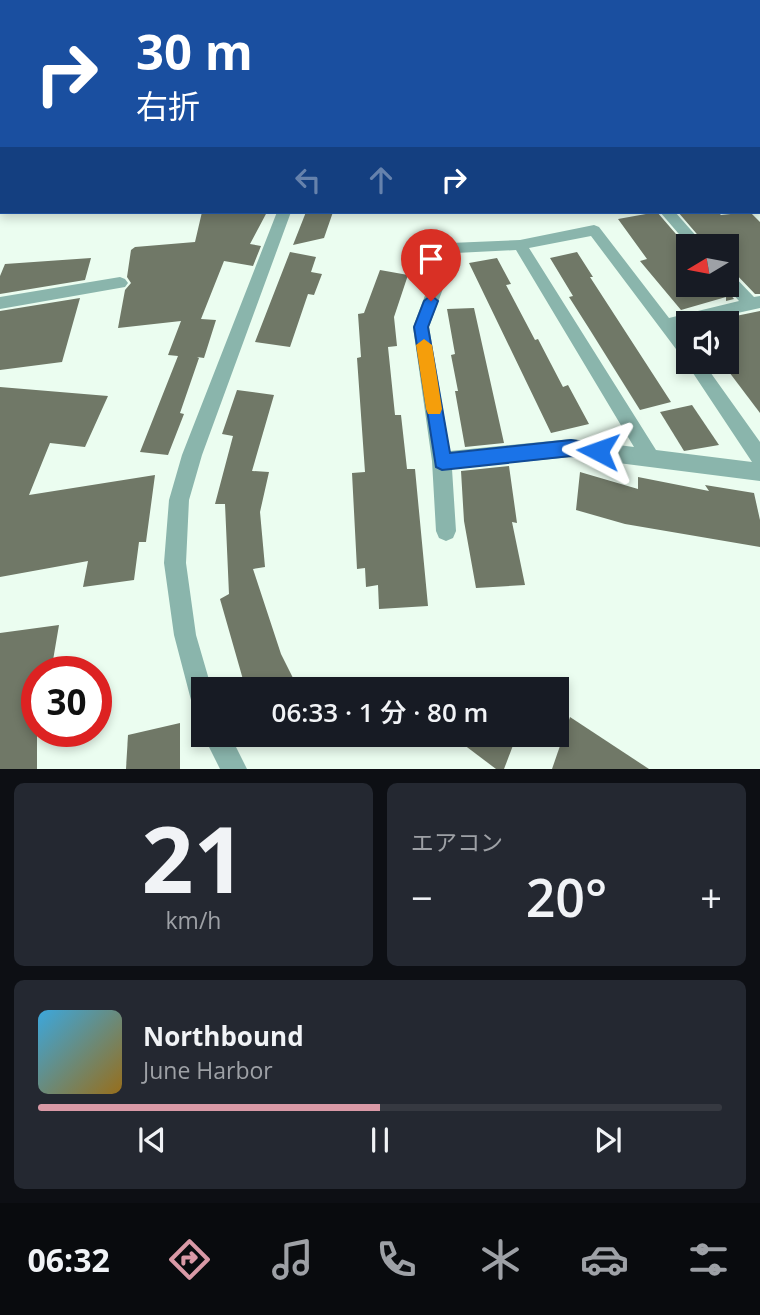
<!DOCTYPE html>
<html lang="ja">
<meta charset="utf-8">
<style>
body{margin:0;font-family:"Open Sans","Noto Sans JP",sans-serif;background:#242831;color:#f1f3f6;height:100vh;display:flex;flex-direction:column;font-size:26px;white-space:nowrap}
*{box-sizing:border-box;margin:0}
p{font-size:23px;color:#9ea1a6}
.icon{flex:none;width:38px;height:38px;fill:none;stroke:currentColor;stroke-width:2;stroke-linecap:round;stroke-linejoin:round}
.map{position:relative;height:769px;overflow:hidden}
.drawer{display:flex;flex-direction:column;gap:14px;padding:14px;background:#0d0f14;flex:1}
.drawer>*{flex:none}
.banner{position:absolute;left:0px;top:0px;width:761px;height:214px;box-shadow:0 4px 10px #0003;background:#1a4fa0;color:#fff;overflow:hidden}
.needle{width:46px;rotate:260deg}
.tools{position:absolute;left:676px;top:234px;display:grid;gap:14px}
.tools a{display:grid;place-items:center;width:63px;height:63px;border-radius:0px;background:#171b24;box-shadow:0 4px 10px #0003;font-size:35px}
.speed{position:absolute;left:21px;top:656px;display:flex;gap:14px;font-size:35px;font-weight:700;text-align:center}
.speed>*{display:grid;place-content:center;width:91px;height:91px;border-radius:50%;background:#171b24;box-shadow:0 4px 10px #0003;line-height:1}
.speed .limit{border:10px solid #d22;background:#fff;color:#111}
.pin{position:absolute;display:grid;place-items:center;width:60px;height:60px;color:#fff;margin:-72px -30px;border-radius:50% 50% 50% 0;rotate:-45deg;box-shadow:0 0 7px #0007}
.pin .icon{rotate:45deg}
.me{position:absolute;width:77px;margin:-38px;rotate:274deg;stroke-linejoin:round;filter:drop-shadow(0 0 5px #0008)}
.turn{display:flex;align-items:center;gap:24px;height:147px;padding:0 21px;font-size:32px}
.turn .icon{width:91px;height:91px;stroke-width:2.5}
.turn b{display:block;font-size:49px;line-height:60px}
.lanes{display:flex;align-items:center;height:66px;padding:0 21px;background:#0003;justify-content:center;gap:35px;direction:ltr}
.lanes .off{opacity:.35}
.big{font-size:52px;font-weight:600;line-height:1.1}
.drawer .widget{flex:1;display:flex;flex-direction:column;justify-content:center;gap:10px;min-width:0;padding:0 24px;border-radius:10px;background:#242831}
.drawer .dial{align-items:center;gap:0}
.dial b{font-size:91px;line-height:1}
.song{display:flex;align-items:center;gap:21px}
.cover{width:84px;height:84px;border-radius:10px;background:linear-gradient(135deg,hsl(200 70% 55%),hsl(40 70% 35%))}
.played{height:7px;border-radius:4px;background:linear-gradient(90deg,#d999a6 50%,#363941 50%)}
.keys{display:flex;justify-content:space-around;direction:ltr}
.heat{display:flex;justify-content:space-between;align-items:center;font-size:38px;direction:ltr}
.drawer .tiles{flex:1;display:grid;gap:14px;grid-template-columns:1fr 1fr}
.widget:last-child{grid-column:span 2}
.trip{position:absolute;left:191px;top:677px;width:378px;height:70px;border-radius:0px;background:#171b24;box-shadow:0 4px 10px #0003;font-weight:600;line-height:70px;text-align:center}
.dock{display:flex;height:112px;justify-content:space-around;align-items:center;background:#090b0e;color:#9ea1a6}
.dock .icon{width:49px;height:49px}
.dock .active{color:#d999a6}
.dock b{font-size:32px;color:#f1f3f6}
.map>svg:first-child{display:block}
.building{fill:#707867}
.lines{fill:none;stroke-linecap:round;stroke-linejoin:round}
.minor{fill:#8ab5ac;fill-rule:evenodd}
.route{fill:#1a73e8;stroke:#114b97;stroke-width:2}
.slow{fill:#f59e0b}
</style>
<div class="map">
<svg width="760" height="769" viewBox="0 0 760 769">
<rect width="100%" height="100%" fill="#ebfdf0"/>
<g class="building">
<polygon points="202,212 267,212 250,244 261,246 253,266 224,261 201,319 216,320 204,358 197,357 199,358 180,413 184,414 168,455 140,452 178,356 168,355 181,321 118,328 125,290 131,283 127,277 131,250 135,247 195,242"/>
<polygon points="306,212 333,212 324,238 293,245"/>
<polygon points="657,212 688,248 688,285 723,285 734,299 726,301 726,297 681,310 640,261 647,259 618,219"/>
<polygon points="678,212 718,212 721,215 750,212 760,222 760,294 755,294 733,271 726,269 726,247 708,247"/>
<polygon points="290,252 316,257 311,272 322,274 314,295 308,294 290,347 255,342"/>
<polygon points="577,252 593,277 590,277 671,402 640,410 590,330 569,297 573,296 550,258"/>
<polygon points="91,258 85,280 0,294 0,276 5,264"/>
<polygon points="497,258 511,284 506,285 535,340 538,339 563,387 568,385 589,424 551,433 469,263"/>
<polygon points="380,270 408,275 394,317 397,346 388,347 395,415 401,415 407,469 415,469 428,606 379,609 378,585 366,587 365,568 357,569 352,473 365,472 357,358 361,357 358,314 364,313"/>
<polygon points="80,298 62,362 0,370 0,311"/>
<polygon points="474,308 504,443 465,447 455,391 458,391 451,355 455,354 447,309"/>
<polygon points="760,311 760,413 726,368 726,318"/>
<polygon points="0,387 108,396 85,447 50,443 29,495 155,475 146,542 139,542 134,580 83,587 88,561 0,577"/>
<polygon points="237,390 274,395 252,471 269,472 260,512 265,567 253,569 281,654 299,690 246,690 220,599 229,594 225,504 215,504 233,436 222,434"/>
<polygon points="692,405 719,445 684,451 660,412"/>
<polygon points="509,466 517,523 512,522 525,585 476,588 464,521 461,471"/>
<polygon points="580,472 638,489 638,477 709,491 705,485 754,493 760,520 760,547 625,524 576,510"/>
<polygon points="59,625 51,672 37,672 37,769 0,769 0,633"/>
<polygon points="570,717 649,769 552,769"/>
<polygon points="180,723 180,769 126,769 128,735"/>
<polygon points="451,735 517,735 504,769 496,769"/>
</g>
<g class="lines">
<g class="minor">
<polygon points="43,0 53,0 43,2"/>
<polygon points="66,0 93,0 65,2"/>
<rect x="301" y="0" width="10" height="2"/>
<polygon points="625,0 635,0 636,2 627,2"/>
<polygon points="676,0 686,0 687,2 678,2"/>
<polygon points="726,0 736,0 737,2 728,2"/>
<rect x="0" y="8" width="2" height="6"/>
<polygon points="277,212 291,212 202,455 189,500 186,563 196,635 212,690 203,690 203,712 194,709 191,700 174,635 164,563 169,500 182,455"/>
<polygon points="660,212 675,212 706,247 690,247"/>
<path d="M594,225L599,227L669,318L739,301L725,285L726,272L731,273L754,297L760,296V308L688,324L677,329L688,342V362H703L760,442V481L571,457L452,469L456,531L453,538L446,541L439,538L436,531L432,461L413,327L443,248L450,243L520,240ZM591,236L685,361L752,462L656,450L529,248ZM516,250L634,447L571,439L450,451L429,327L456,253Z"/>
<polygon points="120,277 125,279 128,283 125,287 0,309 0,297"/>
<polygon points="203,735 230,735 247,769 220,769"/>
</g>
</g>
<polygon class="route" points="431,295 438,301 428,327 450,453 571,440 604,445 606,451 604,456 598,459 571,456 442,470 436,467 414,327 424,301"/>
<polygon class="slow" points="424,339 432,345 442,409 440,414 428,414 426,409 416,345"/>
</svg>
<div class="tools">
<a><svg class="needle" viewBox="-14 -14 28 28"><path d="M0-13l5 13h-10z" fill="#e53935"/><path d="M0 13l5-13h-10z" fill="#9ea1a6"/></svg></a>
<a><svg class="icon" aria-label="sound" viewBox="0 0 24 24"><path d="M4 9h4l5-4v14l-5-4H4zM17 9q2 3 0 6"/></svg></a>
</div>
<div class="speed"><div class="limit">30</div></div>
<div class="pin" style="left:431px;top:301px;background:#d93025"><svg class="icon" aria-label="arrive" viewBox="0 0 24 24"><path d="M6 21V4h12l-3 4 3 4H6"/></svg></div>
<svg class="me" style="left:598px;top:451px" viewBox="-20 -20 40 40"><path d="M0-17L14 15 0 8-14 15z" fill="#1a73e8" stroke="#fff" stroke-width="4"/></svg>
<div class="trip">06:33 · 1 分 · 80 m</div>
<div class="banner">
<div class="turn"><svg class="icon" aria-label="right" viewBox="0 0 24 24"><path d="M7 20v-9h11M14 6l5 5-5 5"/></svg><div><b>30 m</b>右折</div></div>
<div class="lanes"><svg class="icon off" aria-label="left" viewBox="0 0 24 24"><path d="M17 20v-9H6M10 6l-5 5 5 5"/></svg><svg class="icon off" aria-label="ahead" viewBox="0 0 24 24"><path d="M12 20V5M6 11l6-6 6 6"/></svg><svg class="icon" aria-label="right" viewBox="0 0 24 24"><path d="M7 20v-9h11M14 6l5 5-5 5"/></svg></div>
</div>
</div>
<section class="drawer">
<div class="tiles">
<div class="widget dial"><b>21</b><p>km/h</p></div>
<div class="widget"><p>エアコン</p>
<div class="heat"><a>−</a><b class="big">20°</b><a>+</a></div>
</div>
<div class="widget">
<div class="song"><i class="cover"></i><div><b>Northbound</b><p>June Harbor</p></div></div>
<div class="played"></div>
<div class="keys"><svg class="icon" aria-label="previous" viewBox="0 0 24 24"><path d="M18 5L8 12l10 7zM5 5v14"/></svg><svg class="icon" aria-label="pause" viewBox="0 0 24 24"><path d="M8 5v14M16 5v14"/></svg><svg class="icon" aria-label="next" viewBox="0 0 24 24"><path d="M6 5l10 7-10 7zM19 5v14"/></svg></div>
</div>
</div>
</section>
<nav class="dock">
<b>06:32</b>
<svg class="icon active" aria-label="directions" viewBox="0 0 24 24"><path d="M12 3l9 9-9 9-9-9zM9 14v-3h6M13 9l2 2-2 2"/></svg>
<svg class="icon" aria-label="music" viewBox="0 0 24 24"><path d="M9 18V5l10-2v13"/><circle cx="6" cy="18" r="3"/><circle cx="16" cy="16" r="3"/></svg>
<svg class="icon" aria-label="phone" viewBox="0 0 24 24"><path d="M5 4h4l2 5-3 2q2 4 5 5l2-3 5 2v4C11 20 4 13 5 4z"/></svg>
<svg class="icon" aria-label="climate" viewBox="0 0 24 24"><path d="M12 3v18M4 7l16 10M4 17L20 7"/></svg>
<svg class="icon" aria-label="car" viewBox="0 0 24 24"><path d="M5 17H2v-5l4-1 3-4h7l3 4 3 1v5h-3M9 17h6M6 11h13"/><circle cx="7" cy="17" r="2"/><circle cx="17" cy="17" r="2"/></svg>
<svg class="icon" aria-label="filters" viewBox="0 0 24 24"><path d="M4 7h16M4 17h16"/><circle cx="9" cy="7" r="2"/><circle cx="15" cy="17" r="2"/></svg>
</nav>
